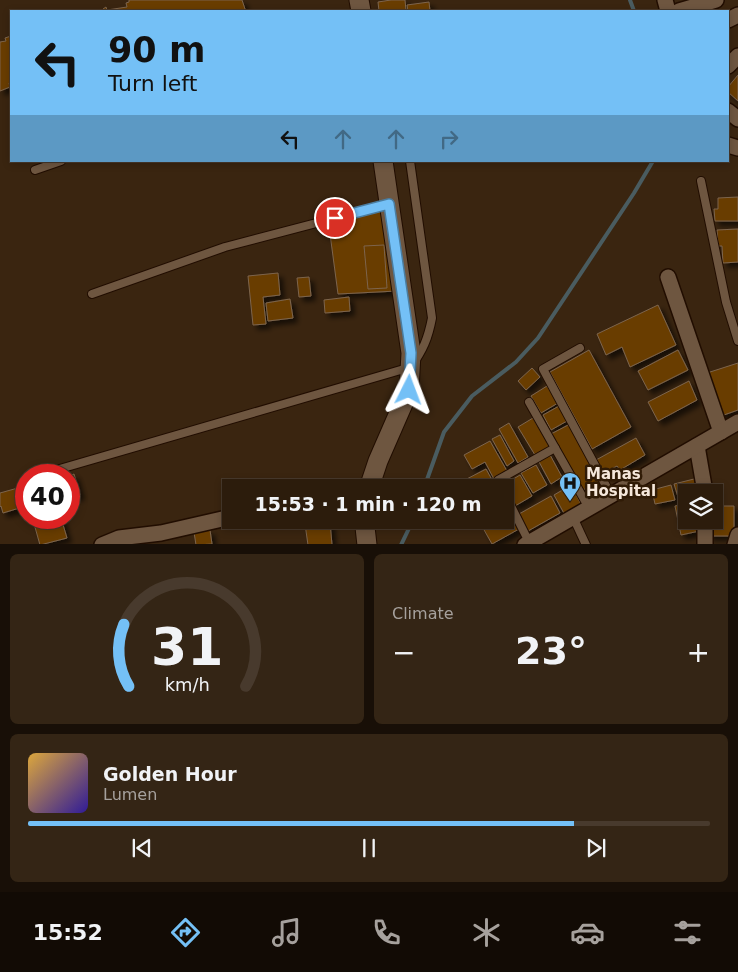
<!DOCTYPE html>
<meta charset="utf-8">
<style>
body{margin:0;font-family:"DejaVu Sans",sans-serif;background:#342515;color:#f1f3f6;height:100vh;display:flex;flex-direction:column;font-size:19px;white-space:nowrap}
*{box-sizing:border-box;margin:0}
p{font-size:16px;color:#a6a19d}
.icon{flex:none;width:28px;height:28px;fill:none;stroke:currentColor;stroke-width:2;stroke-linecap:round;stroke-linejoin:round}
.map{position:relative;height:544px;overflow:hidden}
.sheet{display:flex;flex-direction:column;gap:10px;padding:10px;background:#180f07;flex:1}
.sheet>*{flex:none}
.guide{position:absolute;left:10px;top:10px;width:719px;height:152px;border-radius:0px;box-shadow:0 2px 8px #0003,0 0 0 1px #483a2d;background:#74c0f6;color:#111;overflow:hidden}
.tools{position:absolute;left:678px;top:484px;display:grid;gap:10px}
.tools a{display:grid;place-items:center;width:45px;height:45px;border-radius:0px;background:#2c1c0c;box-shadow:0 2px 8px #0003,0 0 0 1px #483a2d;font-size:25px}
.speed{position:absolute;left:15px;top:464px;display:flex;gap:10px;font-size:25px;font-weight:700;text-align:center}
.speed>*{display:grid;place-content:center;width:65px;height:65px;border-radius:50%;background:#2c1c0c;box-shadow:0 2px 8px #0003,0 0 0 1px #483a2d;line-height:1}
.speed .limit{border:8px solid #d22;background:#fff;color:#111}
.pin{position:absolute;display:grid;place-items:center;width:42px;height:42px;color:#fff;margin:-21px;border:2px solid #fff;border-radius:50%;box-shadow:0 1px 5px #0007}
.me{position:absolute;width:55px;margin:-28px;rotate:3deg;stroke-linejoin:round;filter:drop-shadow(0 0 4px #0008)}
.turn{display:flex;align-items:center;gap:18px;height:105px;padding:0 15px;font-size:22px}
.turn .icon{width:65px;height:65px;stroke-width:2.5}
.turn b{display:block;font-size:35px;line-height:42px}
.lanes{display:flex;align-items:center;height:48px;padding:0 15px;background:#0003;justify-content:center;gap:25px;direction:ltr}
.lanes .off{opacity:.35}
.big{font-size:38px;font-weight:700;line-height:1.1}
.sheet .widget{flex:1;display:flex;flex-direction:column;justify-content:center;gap:8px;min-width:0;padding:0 18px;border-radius:8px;background:#342515}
.sheet .dial{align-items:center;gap:0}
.dial svg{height:130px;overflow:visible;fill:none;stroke:#483a2d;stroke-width:7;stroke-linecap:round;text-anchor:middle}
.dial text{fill:#f1f3f6;stroke:none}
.song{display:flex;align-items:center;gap:15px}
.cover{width:60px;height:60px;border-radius:8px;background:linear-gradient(135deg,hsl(40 70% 55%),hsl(250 70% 35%))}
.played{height:5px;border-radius:2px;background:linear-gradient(90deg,#74c0f6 80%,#483a2d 80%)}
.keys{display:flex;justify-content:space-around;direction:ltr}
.heat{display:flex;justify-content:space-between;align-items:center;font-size:28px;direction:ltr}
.sheet .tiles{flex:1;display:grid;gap:10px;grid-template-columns:1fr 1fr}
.widget:last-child{grid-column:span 2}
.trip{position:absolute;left:222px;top:479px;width:292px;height:50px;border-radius:0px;background:#2c1c0c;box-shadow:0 2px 8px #0003,0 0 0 1px #483a2d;font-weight:700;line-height:50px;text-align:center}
.tab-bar{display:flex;height:80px;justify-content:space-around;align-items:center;background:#120b05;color:#a6a19d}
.tab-bar .icon{width:35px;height:35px}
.tab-bar .on{color:#74c0f6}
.tab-bar b{font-size:22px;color:#f1f3f6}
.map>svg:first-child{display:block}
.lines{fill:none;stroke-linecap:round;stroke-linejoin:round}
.stream{stroke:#4a5c60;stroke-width:4}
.building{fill:#693c00;stroke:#7d654d;filter:url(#shadow)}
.service-casing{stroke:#210d00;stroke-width:10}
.minor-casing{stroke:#210d00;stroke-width:18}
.tertiary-casing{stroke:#210d00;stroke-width:21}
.service{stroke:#6e5640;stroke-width:8}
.minor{stroke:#6e5640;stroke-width:15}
.tertiary{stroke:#6e5640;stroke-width:19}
.route-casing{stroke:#4b7da0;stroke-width:12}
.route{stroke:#74c0f6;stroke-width:9}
.labels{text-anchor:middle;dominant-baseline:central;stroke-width:5;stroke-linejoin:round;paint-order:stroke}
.poi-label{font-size:15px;font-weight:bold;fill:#f6e8db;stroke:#301b06;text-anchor:start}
</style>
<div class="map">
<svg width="738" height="545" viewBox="0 0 738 545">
<defs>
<filter id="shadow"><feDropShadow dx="4.5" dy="4.5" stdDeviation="2.5" flood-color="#0009"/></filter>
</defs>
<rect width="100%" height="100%" fill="#3a2510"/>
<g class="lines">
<g class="stream">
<polyline points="630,0 634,11"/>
<polyline points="424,488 444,432 472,396 516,362 538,338 634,193 653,161"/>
<polyline points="401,545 413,520"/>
</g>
</g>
<g class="building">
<polygon points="129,0 242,0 245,9 243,11 104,11 103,9 106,7 107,10 127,7 126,3 129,2"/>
<polygon points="391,0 405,0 406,11 379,11 378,2"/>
<polygon points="429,2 430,11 408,11 407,5"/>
<polygon points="11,36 11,82 9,83 10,87 0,91 0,42 6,41 5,38"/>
<polygon points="738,75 738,101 728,92 728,87"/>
<polygon points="738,197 738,221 715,221 714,209 718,209 718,198"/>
<polygon points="385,209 397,291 338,294 329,226"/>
<polygon points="738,229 738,262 723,263 722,246 718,246 717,230"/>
<polygon points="384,245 387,288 368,289 364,246"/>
<polygon points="278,273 280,295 263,297 266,324 253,325 248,276"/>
<polygon points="309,277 311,296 299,297 297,278"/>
<polygon points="349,297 350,311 325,313 324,300"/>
<polygon points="290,299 293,318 268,321 266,303"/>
<polygon points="658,305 676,345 630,367 622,347 606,355 597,334"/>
<polygon points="589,350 631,427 592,449 550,372"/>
<polygon points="678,350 688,370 648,390 638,371"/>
<polygon points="738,363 738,410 721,416 707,373"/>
<polygon points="532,368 540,377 526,390 518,381"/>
<polygon points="689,381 697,400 658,421 648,402"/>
<polygon points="547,386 558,403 541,413 531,396"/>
<polygon points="559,406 567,421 551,430 543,415"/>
<polygon points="533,418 550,447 535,455 518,427"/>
<polygon points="509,423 528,457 518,463 499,429"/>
<polygon points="570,424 600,481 581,491 551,434"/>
<polygon points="500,435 514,461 507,466 492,439"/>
<polygon points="636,438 645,455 620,470 617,466 604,473 596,460"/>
<polygon points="490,441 507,471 494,479 485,462 472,469 464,455"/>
<polygon points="549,453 562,477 551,484 538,460"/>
<polygon points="536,465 547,485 533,493 521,473"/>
<polygon points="486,469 491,478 474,488 462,488 459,483"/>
<polygon points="74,474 80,495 69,498 69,476"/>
<polygon points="520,475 532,496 515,506 506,491 506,488 503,485"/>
<polygon points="698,478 702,492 686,492 686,498 679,500 674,484"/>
<polygon points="571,485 583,508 566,517 554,495"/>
<polygon points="671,485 675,500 655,504 652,490"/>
<polygon points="25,486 26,506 3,513 1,506 0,507 0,493"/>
<polygon points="551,496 560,513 528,531 519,514"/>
<polygon points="686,504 686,520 702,520 704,530 681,535 675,506"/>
<polygon points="714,506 734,506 734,536 708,536 707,520 714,520"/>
<polygon points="510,514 519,529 492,544 483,528 498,520 506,520 506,516"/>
<polygon points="40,518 61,518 67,538 40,545 33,520"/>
<polygon points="330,522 332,545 308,545 305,524"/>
<polygon points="210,530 212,544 196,545 194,532"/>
</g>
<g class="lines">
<g class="service-casing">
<g id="service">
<polyline points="35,170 61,161"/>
<polyline points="701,181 726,302 738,341"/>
<polyline points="92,294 225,247 389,204"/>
<polyline points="580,348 543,369 611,495"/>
<polyline points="529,402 589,508"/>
<path d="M39,475L411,367C423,350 428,339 432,318L410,161"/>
<polyline points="502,488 498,480 555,448"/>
<polyline points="506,496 529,542"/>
<polyline points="573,517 586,545"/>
</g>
</g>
<g class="minor-casing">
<g id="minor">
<polyline points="665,0 668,11"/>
<polyline points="679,11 716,0"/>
<polyline points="728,20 738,15"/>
<polyline points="728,66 738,56"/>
<polyline points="728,111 738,119"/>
<polyline points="728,145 738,148"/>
<polyline points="668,277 721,432"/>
<polyline points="697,446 705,492"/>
<polyline points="705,520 705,545"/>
<polyline points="102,545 119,538 161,533 231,517"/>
<polyline points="525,545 738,422"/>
<polyline points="735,545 738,535"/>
</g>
</g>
<g class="tertiary-casing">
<g id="tertiary">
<polyline points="359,0 361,11"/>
<polyline points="369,488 378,461 409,390 411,353 383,161"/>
<polyline points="366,520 365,527 367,545"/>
</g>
</g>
<use href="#service" class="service"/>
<use href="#minor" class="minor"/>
<use href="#tertiary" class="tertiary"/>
</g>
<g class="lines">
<g class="route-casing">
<polyline id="route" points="335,218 389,204 411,353 409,390"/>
</g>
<use href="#route" class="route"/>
</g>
<defs>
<g id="hospital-pin" transform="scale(1.125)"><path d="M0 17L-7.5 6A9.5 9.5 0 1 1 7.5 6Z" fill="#74c0f6" stroke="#301b06"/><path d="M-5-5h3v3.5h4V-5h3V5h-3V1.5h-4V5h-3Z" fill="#111"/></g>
</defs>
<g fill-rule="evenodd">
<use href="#hospital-pin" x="570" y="483"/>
</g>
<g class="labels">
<g class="poi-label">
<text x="586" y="474">Manas<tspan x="586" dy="17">Hospital</tspan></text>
</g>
</g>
</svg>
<div class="tools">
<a><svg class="icon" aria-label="layers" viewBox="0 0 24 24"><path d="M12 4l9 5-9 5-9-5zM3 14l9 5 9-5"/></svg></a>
</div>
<div class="speed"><div class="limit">40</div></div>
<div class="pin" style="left:335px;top:218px;background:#d93025"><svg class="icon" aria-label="arrive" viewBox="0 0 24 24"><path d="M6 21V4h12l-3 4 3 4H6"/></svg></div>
<svg class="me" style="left:409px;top:390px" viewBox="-20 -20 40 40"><path d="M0-17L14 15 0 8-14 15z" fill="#74c0f6" stroke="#fff" stroke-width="4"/></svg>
<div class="trip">15:53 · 1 min · 120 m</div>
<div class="guide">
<div class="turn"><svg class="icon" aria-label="left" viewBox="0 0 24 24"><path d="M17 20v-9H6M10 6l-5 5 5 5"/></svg><div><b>90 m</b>Turn left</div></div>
<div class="lanes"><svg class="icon" aria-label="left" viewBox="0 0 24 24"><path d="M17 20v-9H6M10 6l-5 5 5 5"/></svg><svg class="icon off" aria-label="ahead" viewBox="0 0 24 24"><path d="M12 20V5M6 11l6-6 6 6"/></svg><svg class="icon off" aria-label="ahead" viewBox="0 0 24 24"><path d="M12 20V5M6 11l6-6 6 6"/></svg><svg class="icon off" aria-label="right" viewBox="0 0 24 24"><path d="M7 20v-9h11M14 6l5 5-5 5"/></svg></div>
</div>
</div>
<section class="sheet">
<div class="tiles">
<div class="widget dial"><svg viewBox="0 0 100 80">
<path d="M14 69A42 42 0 1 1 86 69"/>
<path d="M14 69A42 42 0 0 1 11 31" stroke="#74c0f6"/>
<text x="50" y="56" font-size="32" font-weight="700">31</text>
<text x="50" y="72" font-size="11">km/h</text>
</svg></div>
<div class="widget"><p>Climate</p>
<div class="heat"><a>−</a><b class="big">23°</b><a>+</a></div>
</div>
<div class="widget">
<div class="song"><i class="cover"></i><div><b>Golden Hour</b><p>Lumen</p></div></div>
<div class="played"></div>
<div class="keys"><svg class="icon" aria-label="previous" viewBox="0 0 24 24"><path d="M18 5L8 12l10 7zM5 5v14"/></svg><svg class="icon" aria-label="pause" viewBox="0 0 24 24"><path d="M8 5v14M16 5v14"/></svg><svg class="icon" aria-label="next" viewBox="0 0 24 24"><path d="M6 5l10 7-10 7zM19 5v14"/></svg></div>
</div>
</div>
</section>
<nav class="tab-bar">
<b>15:52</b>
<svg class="icon on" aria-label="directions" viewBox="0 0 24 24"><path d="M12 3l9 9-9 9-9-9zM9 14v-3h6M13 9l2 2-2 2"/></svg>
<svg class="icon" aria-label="music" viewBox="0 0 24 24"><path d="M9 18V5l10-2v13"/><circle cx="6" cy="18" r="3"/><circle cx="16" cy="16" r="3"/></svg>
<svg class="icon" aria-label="phone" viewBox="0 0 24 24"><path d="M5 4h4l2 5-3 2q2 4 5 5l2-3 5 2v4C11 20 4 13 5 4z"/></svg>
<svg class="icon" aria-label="climate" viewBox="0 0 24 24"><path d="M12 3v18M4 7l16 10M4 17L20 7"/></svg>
<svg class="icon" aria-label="car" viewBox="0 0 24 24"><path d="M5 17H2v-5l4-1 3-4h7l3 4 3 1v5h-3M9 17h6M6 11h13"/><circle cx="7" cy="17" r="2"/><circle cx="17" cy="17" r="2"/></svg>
<svg class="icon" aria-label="filters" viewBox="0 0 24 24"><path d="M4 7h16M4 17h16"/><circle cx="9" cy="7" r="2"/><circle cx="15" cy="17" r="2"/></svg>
</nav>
